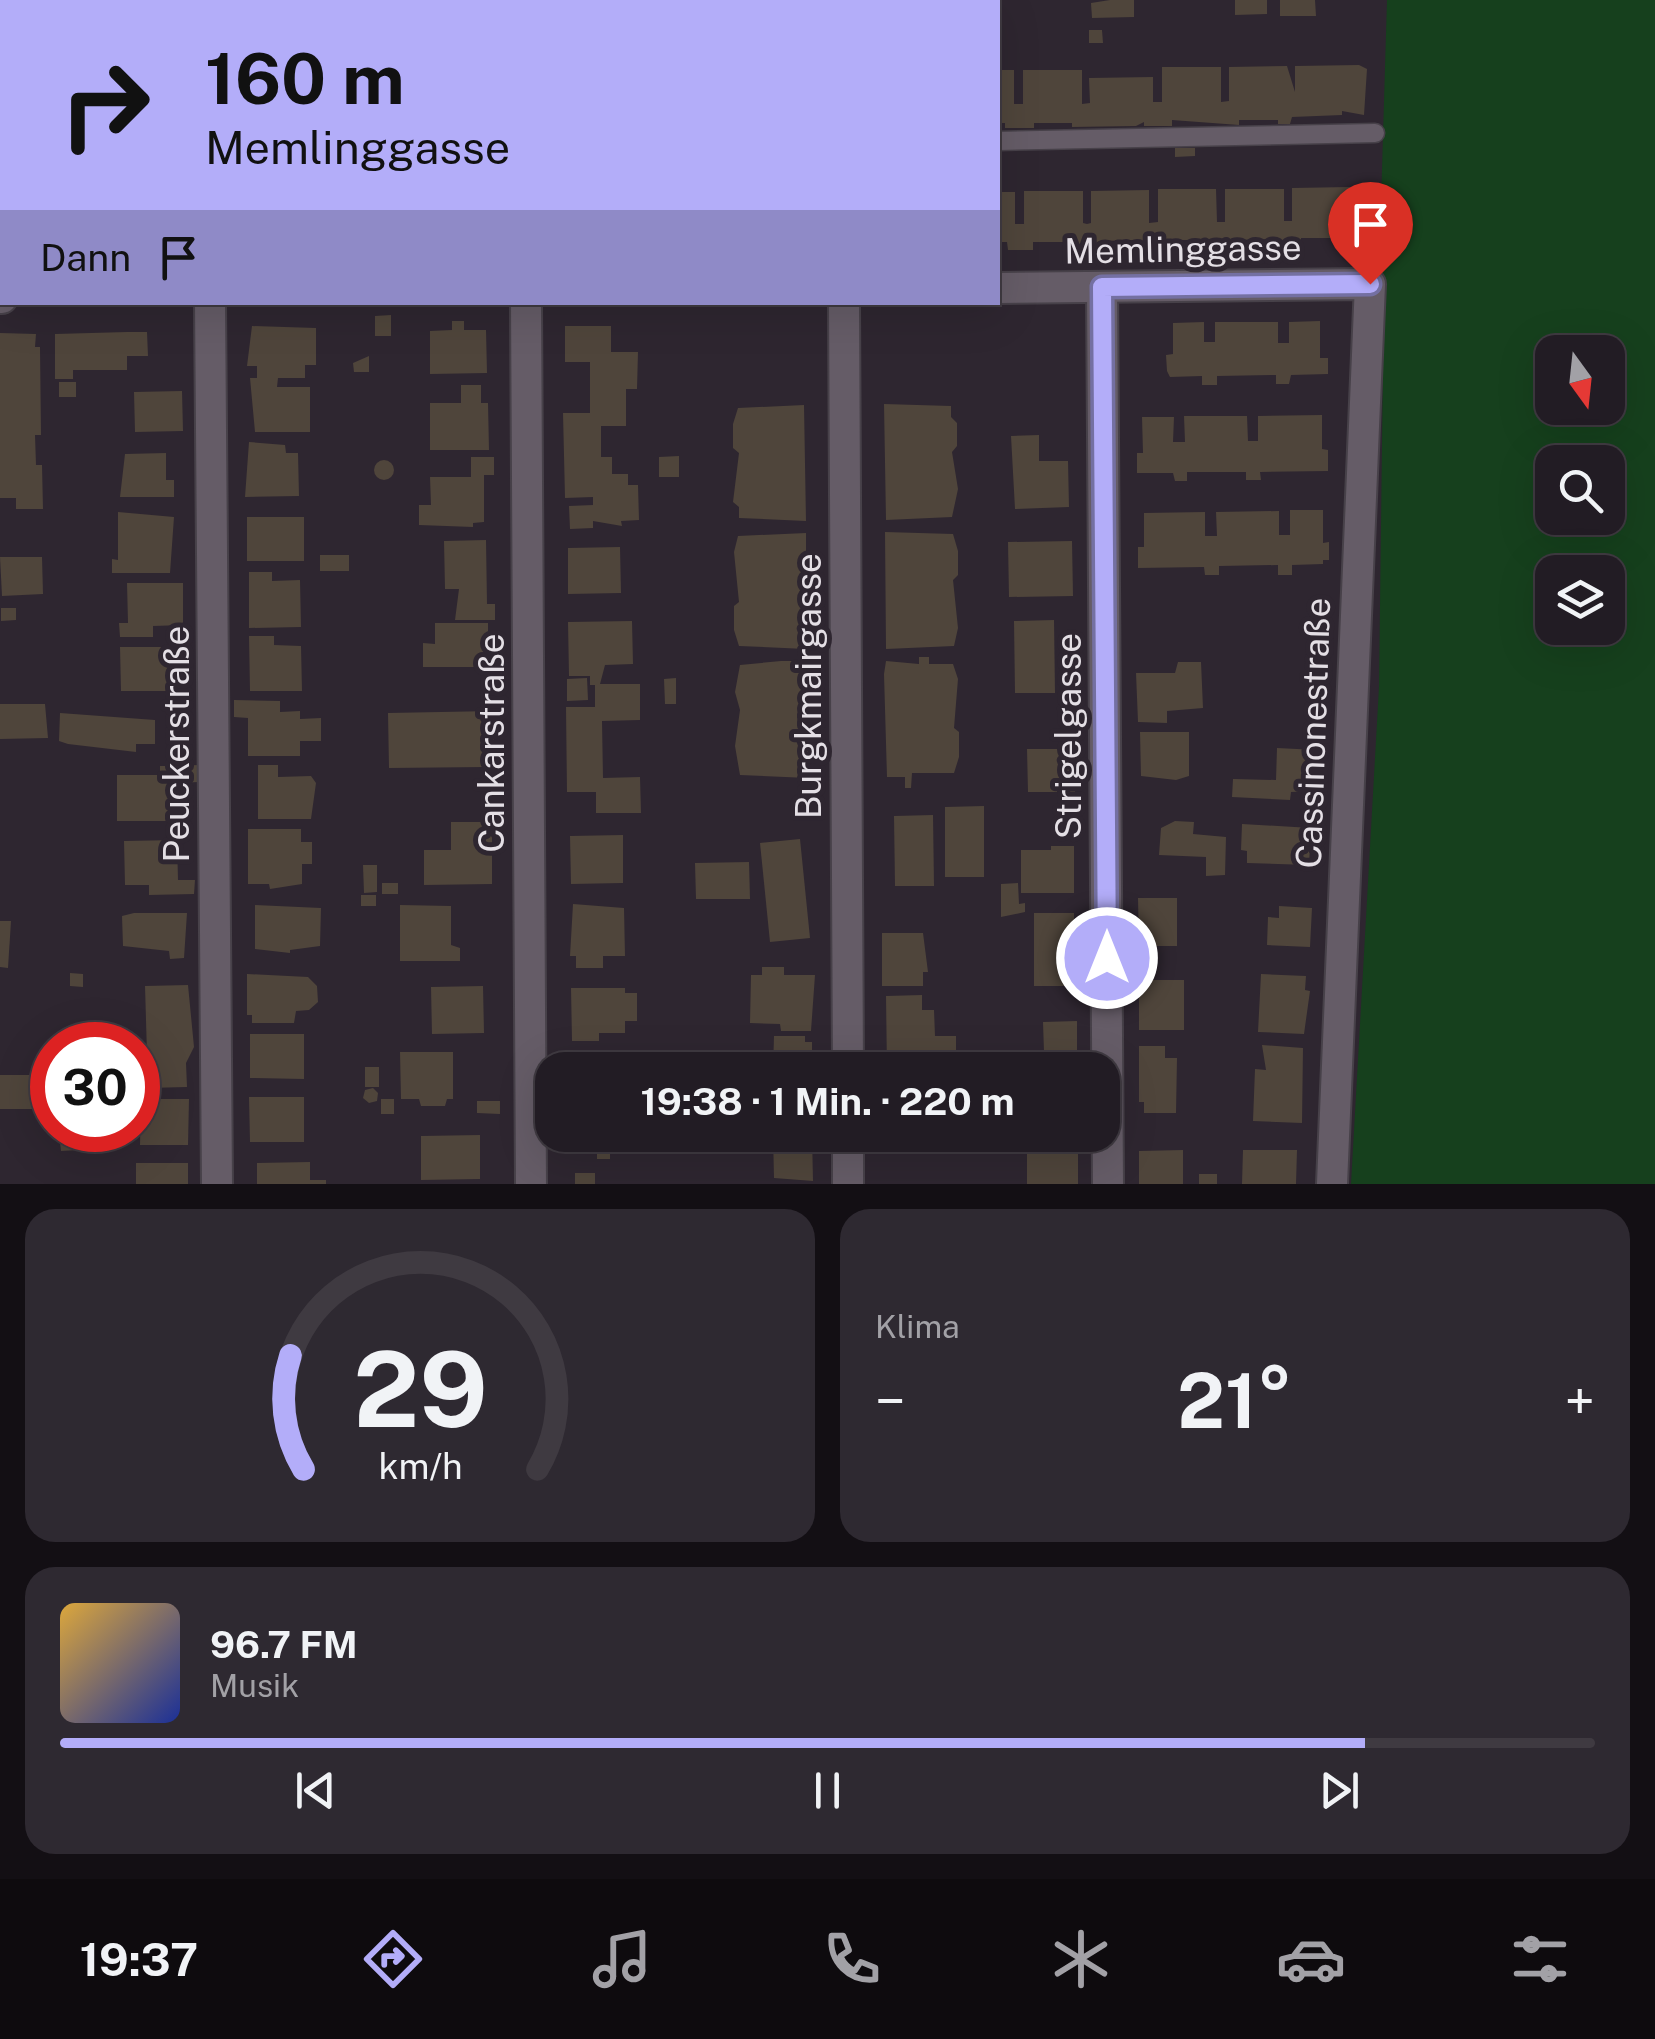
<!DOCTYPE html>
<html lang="de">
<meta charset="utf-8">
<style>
body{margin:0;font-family:"Public Sans",sans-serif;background:#2e2931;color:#f1f3f6;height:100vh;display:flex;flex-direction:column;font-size:38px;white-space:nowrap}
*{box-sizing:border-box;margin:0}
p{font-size:32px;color:#a2a1a6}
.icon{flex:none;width:55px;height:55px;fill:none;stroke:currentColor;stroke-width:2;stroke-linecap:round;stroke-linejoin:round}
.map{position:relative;height:1184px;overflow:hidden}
.details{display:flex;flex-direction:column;gap:25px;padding:25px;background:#130f14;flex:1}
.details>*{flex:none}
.guide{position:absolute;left:0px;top:0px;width:1000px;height:305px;box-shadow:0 10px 40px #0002,0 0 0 2px #3f3a41;background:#b3adf9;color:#111;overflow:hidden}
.needle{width:65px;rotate:165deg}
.tools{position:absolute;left:1535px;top:335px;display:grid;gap:20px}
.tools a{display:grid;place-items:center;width:90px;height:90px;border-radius:20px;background:#221c24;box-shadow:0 10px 40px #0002,0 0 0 2px #3f3a41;font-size:50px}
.speed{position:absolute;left:30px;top:1022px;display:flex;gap:20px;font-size:50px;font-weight:700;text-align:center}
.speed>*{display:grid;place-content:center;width:130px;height:130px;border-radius:50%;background:#221c24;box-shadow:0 10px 40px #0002,0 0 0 2px #3f3a41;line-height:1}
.speed .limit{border:15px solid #d22;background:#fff;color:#111}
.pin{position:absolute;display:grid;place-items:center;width:85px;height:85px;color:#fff;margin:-102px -42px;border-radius:50% 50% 50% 0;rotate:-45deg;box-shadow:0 0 10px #0007}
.pin .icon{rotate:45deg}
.me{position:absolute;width:110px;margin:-55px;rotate:0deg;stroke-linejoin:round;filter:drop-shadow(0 0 8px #0008)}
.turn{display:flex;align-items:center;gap:35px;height:210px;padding:0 40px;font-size:45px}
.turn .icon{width:130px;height:130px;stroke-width:2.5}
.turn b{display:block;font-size:70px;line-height:85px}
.then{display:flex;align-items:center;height:95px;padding:0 40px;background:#0003;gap:20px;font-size:38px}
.big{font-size:75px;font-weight:700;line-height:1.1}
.details .card{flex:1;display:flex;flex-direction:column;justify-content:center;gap:15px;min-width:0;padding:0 35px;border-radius:30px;background:#2e2931}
.details .dial{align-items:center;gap:0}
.dial svg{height:260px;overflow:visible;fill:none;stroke:#3f3a41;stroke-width:7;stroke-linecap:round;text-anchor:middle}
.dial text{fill:#f1f3f6;stroke:none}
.song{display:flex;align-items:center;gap:30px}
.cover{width:120px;height:120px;border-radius:15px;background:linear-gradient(135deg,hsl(40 70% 55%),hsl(230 70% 35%))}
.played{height:10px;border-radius:5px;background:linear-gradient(90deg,#b3adf9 85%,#3f3a41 85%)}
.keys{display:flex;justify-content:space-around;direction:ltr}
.heat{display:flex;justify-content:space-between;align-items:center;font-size:55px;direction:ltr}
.details .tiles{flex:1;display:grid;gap:25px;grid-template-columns:1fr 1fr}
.card:last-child{grid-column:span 2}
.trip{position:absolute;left:535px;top:1052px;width:585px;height:100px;border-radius:30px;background:#221c24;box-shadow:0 10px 40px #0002,0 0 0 2px #3f3a41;font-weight:700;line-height:100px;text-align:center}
.menu{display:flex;height:160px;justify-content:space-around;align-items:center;background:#0e0b0e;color:#a2a1a6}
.menu .icon{width:70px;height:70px}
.menu .current{color:#b3adf9}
.menu b{font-size:45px;color:#f1f3f6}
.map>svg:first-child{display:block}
.green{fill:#16401d;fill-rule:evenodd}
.building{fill:#4f453b}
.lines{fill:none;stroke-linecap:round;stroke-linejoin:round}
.service-casing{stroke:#474149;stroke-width:21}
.minor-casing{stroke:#474149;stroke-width:34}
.service{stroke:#655c67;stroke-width:18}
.minor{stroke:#655c67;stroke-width:30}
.route-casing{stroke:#7470a2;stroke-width:25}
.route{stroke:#b3adf9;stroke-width:18}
.labels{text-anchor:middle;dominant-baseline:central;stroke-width:10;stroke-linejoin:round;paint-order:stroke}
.street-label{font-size:35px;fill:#e4dfe5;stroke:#2e2630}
</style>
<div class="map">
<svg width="1655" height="1184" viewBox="0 0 1655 1184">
<rect width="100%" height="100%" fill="#2e2630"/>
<path class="green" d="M1387,0H1655V1184H1351L1379,687L1384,284L1379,271ZM1552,352H1608V408H1552ZM1552,462H1608V518H1552ZM1552,572H1608V628H1552Z"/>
<g class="building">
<polygon points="1110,0 1134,0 1134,17 1092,18 1091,3"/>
<polygon points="1235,0 1267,0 1267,14 1235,15"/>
<polygon points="1280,0 1315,0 1316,16 1280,16"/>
<polygon points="1089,30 1102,30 1103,43 1089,43"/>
<polygon points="1359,65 1367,69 1364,115 1342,111 1342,115 1292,117 1290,124 1278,124 1278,120 1239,120 1239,125 1172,120 1172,126 1144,126 1144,122 1136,126 1072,127 1072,123 1034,123 1034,128 1005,128 1005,123 998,123 998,70 1014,70 1014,104 1023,104 1023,70 1082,70 1082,104 1090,103 1089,78 1153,77 1153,102 1162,102 1162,67 1221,67 1221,102 1229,101 1229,67 1287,66 1295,92 1295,66"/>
<polygon points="1175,148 1195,148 1195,156 1175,157"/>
<polygon points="1350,187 1354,245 1342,245 1342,238 1301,238 1301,246 1275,246 1275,239 1233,240 1234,247 1208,247 1208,240 1167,240 1167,248 1141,248 1141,240 1100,241 1100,249 1075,249 1074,242 1033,242 1033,250 1008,250 1007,242 998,242 998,192 1015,192 1015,224 1024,224 1024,191 1083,191 1083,223 1087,224 1091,223 1091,191 1149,190 1149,223 1158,222 1158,189 1216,189 1217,222 1225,222 1225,189 1284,189 1284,221 1292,221 1292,188"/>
<polygon points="1357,235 1371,236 1371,265 1354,264"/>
<polygon points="391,315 391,336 375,336 375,316"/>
<polygon points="452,321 464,321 464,330 486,330 487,373 430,374 430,331 452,330"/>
<polygon points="1320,321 1320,358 1328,358 1328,374 1291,375 1289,384 1276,384 1276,375 1217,376 1217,385 1202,385 1202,376 1170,377 1167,371 1166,355 1173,354 1173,323 1204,322 1204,342 1215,342 1215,322 1278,322 1278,343 1289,343 1289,322"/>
<polygon points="252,326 316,328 316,365 305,365 305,378 278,378 277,387 310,387 310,432 255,432 250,378 257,378 257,366 247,366"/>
<polygon points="565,326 611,326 611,352 638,352 637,389 626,389 626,426 601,426 601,457 612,457 612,474 628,474 628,485 638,485 639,520 621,521 622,526 593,521 593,528 570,529 569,506 593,505 593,497 565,498 563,413 590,413 590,362 565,362"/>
<polygon points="127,332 147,332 148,356 127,356 127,370 73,370 73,379 55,379 55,334"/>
<polygon points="0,333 36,334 35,347 40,347 41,435 35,435 36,465 42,465 43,509 16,509 16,498 0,498"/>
<polygon points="369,356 369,372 354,372 353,363"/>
<rect x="59" y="382" width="17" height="15"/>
<polygon points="461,385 481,385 481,403 488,403 489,450 430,450 430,403 461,403"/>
<polygon points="182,391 183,431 135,432 134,392"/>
<polygon points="884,404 951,406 951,417 957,423 957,446 952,452 958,489 952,517 886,520"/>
<polygon points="804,405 806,521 739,518 739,507 733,502 739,453 733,448 733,424 738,408"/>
<polygon points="1322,415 1322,449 1328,450 1328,471 1260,472 1261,480 1246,480 1246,472 1187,472 1187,481 1175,481 1173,473 1137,473 1137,453 1143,453 1142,417 1174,417 1173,442 1185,442 1184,416 1247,416 1248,441 1258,441 1258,416"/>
<polygon points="1039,435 1039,461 1068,461 1069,507 1015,509 1011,436"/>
<polygon points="249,442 285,445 286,453 298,453 299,496 245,497"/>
<polygon points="166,453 166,480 174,480 174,497 120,497 125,454"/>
<polygon points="679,456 679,477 659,477 659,457"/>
<polygon points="471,457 494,457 494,475 484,475 484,522 473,523 473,527 419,525 419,505 431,505 430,477 471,477"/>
<circle cx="384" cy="470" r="10"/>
<polygon points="1290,510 1323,510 1323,543 1329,542 1329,560 1323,560 1323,564 1292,565 1292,575 1278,575 1278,565 1219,566 1219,575 1205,575 1204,567 1138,568 1138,547 1144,547 1144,513 1205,512 1205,536 1217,536 1216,512 1279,511 1279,535 1290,535"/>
<polygon points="118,512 174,517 170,573 112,573 112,559 118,560"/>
<rect x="247" y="517" width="57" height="44"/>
<polygon points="885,532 953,534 958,551 958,575 953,580 958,628 954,646 886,649"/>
<polygon points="806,533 806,649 739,646 734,630 734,606 739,602 734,552 738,536"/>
<polygon points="486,540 487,604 495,604 495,620 455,620 459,589 445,589 444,541"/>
<polygon points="1072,541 1073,596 1009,597 1008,542"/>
<polygon points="620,547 621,593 568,594 568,548"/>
<rect x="320" y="555" width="29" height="16"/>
<polygon points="0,557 42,557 43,594 2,596"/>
<polygon points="249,572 272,572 272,581 300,580 301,627 249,628"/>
<polygon points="127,583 183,583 183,625 153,626 153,637 120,637 119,623 128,623"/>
<polygon points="1,608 16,608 16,620 1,621"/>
<polygon points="1054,620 1055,693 1015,693 1014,621"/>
<polygon points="632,621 633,664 605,665 600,684 640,684 640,720 602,721 603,778 640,777 641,813 596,813 596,792 567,792 566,707 595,707 595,685 590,685 590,676 569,676 568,622"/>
<polygon points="435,623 488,623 488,667 423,667 423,643 435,644"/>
<polygon points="249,636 274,636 274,645 301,646 302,691 250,691"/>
<polygon points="120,647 186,647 186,691 121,691"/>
<polygon points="919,657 929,657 929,664 953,664 958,679 954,728 959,732 959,757 954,773 912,773 911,788 905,788 905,777 887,777 884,674 886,661 919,664"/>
<polygon points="781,661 807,661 808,778 740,775 735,746 740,710 735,692 740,665"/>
<polygon points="1178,662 1201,662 1203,708 1167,711 1167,723 1138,722 1136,673 1175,673"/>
<polygon points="587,678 588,700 567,701 567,679"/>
<polygon points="676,678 676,704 665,704 664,679"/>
<polygon points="234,700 280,701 280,712 300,711 300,719 321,718 321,741 300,741 300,756 248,756 248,718 234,717"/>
<polygon points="0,704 45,704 48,738 0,739"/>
<polygon points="493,711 494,743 486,743 486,767 389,768 388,713"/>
<polygon points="60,713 155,720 155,744 136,744 136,752 68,744 59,741"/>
<polygon points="1140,732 1189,732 1189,776 1176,780 1141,776"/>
<polygon points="1277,748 1317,750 1315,791 1291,792 1290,800 1232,797 1233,779 1276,780"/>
<polygon points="1027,749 1075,749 1075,765 1080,765 1075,792 1028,792"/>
<polygon points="199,765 199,782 175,783 175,821 117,821 117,775 160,775 160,766 169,766 169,775 174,775 173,766"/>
<polygon points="258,765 278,765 278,777 311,776 316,783 311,819 258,819"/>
<polygon points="498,790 499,809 487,809 486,791"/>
<polygon points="984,806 984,877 945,877 945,807"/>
<polygon points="933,815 934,886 895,886 894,816"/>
<polygon points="1175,821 1194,822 1193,834 1226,837 1225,875 1206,876 1206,857 1159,855 1161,828"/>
<polygon points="451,822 492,822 492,884 424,885 424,850 451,850"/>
<polygon points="1242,824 1311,828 1309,865 1247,863 1247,851 1241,850"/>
<polygon points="248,829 301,829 301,842 312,842 312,864 302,864 302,884 270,889 269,884 248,884"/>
<polygon points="623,835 623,883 571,884 570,836"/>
<polygon points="800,839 810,938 770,942 760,843"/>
<polygon points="177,840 178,880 195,880 194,894 149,895 149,885 125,885 124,841"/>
<polygon points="1051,846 1074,846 1074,893 1021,893 1021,850 1051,850"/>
<polygon points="749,862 750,899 696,899 695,863"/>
<polygon points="363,865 377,865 377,892 364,893"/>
<rect x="382" y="883" width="16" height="11"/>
<polygon points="1018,883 1019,904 1025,903 1025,912 1001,917 1001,884"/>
<rect x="361" y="895" width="15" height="11"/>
<polygon points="1138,898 1177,898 1177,946 1139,946"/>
<polygon points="573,904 624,908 625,956 603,956 603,968 576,968 576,956 570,956"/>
<polygon points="255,905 321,908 320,946 290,950 290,953 255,949"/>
<polygon points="400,905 451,906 451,945 460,948 460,961 400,961"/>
<polygon points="1279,906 1312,908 1310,947 1267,945 1268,917 1279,918"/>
<polygon points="134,913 187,913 184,958 170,959 169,951 123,946 122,916"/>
<polygon points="1034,913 1074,913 1074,964 1066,964 1066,986 1034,986"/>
<polygon points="0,921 11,921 8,968 0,967"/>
<polygon points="882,933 923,933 928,972 923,972 923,986 882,986"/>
<polygon points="762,967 784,967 784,975 815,975 811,1031 781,1031 780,1024 750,1023 751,975 762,975"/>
<polygon points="70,973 83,974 83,987 70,986"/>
<polygon points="247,974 308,977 317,986 318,1002 309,1010 296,1011 294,1023 252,1023 252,1015 247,1015"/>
<polygon points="1261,974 1306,976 1305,990 1310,991 1304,1034 1258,1032"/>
<rect x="1139" y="980" width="45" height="50"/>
<polygon points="188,985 194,1047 186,1063 187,1087 148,1088 145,986"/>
<polygon points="483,986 484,1033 432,1034 431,987"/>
<polygon points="571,988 625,988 625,993 637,993 637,1021 625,1021 625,1033 599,1033 599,1041 572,1041"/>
<polygon points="922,995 922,1010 934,1010 935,1036 956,1036 956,1064 965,1064 965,1070 887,1070 886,996"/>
<polygon points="1077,1021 1077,1070 1030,1070 1030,1052 1044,1052 1043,1022"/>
<polygon points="250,1034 304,1034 304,1079 250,1078"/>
<polygon points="774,1036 805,1036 805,1042 812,1042 812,1070 773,1070"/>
<polygon points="1262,1045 1303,1048 1302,1123 1253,1121 1255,1069 1266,1070"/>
<polygon points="1139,1046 1165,1046 1165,1058 1177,1058 1176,1113 1144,1113 1144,1102 1139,1102"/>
<polygon points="400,1052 453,1052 453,1099 447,1099 445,1106 421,1106 419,1099 401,1099"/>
<rect x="582" y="1060" width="52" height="10"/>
<rect x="365" y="1067" width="14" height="20"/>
<rect x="0" y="1075" width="47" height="34"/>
<polygon points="373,1088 378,1093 377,1101 369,1103 363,1098 365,1090"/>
<polygon points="249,1097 304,1097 304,1142 250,1142"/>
<polygon points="141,1099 189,1099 188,1145 140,1145"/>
<rect x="381" y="1099" width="13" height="15"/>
<polygon points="477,1101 500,1101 500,1114 477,1113"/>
<polygon points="480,1135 480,1179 421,1180 421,1136"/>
<polygon points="597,1135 617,1135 617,1149 610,1150 610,1159 597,1159"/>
<rect x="708" y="1135" width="39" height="7"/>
<polygon points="773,1135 812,1135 813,1181 774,1178"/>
<rect x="1027" y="1135" width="51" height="49"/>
<polygon points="78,1141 79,1150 61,1151 60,1142"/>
<polygon points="1183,1150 1183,1184 1139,1184 1139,1151"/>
<polygon points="1243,1150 1297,1150 1296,1184 1242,1184"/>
<polygon points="310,1162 310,1180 326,1180 326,1184 257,1184 257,1163"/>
<rect x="136" y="1163" width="52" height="21"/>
<rect x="575" y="1173" width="20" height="11"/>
<rect x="1199" y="1174" width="18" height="10"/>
</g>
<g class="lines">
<g class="service-casing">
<polyline id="service" points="998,141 1375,133"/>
</g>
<g class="minor-casing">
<g id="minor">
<polyline points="209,0 209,2"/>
<polyline points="846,0 846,2"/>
<polyline points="526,2 526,0"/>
<polyline points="1102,287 1108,1184"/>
<polyline points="998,288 1370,284 1332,1184"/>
<polyline points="0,298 2,298"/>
<polyline points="210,302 217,1184"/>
<polyline points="526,302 531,1184"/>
<polyline points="844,302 848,1070"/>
<polyline points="848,1135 848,1184"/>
</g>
</g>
<use href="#service" class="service"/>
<use href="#minor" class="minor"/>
</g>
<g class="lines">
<g class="route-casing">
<polyline id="route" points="1107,958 1102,287 1370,284"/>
</g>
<use href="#route" class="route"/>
</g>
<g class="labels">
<g class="street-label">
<text transform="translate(1183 249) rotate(-1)">Memlinggasse</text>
<text transform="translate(808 686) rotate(-90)">Burgkmairgasse</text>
<text transform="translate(1313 733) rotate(-88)">Cassinonestraße</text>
<text transform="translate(1068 736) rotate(-90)">Strigelgasse</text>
<text transform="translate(491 743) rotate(-90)">Cankarstraße</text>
<text transform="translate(176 744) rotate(-90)">Peuckerstraße</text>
</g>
</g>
</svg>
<div class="tools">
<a><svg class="needle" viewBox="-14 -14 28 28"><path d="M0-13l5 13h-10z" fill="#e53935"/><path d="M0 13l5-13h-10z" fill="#a2a1a6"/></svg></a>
<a><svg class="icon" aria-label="search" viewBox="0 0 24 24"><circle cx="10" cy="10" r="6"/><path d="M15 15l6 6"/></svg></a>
<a><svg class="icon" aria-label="layers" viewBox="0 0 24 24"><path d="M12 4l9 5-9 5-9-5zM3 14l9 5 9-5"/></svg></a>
</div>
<div class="speed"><div class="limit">30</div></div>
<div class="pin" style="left:1370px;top:284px;background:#d93025"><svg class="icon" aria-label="arrive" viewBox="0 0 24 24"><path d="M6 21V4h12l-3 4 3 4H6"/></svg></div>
<svg class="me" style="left:1107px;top:958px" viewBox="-20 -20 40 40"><circle r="17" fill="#b3adf9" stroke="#fff" stroke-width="3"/><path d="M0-11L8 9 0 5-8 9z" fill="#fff"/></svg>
<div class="trip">19:38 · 1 Min. · 220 m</div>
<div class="guide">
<div class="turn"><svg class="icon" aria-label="right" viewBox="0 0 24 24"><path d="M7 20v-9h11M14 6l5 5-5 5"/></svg><div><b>160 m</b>Memlinggasse</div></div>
<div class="then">Dann<svg class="icon" aria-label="arrive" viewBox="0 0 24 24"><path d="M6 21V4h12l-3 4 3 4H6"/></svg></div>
</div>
</div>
<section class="details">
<div class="tiles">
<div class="card dial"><svg viewBox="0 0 100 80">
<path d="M14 69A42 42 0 1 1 86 69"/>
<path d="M14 69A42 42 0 0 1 10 34" stroke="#b3adf9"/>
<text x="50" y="56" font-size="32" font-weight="700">29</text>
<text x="50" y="72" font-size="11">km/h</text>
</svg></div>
<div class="card"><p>Klima</p>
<div class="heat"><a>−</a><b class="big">21°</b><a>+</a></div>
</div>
<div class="card">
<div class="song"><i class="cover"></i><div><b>96.7 FM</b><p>Musik</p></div></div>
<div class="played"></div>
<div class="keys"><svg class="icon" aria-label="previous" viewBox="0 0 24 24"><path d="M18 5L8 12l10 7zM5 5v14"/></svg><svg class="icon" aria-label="pause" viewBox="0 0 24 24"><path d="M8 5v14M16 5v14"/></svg><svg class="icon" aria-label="next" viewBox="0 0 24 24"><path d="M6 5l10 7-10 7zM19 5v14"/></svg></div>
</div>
</div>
</section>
<nav class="menu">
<b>19:37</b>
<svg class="icon current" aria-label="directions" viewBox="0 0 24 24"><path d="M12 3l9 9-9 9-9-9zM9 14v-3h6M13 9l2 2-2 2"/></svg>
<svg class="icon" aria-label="music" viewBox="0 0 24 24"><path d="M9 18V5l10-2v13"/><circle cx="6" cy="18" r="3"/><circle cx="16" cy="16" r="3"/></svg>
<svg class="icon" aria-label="phone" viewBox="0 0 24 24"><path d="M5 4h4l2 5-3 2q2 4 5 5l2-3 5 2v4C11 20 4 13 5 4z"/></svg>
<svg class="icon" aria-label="climate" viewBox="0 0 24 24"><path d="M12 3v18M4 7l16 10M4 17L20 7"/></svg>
<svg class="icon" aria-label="car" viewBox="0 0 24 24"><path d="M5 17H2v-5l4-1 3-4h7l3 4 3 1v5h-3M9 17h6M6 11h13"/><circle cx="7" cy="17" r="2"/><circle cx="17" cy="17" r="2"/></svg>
<svg class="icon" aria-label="filters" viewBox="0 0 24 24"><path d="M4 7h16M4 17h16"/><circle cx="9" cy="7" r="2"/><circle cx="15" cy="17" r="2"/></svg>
</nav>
